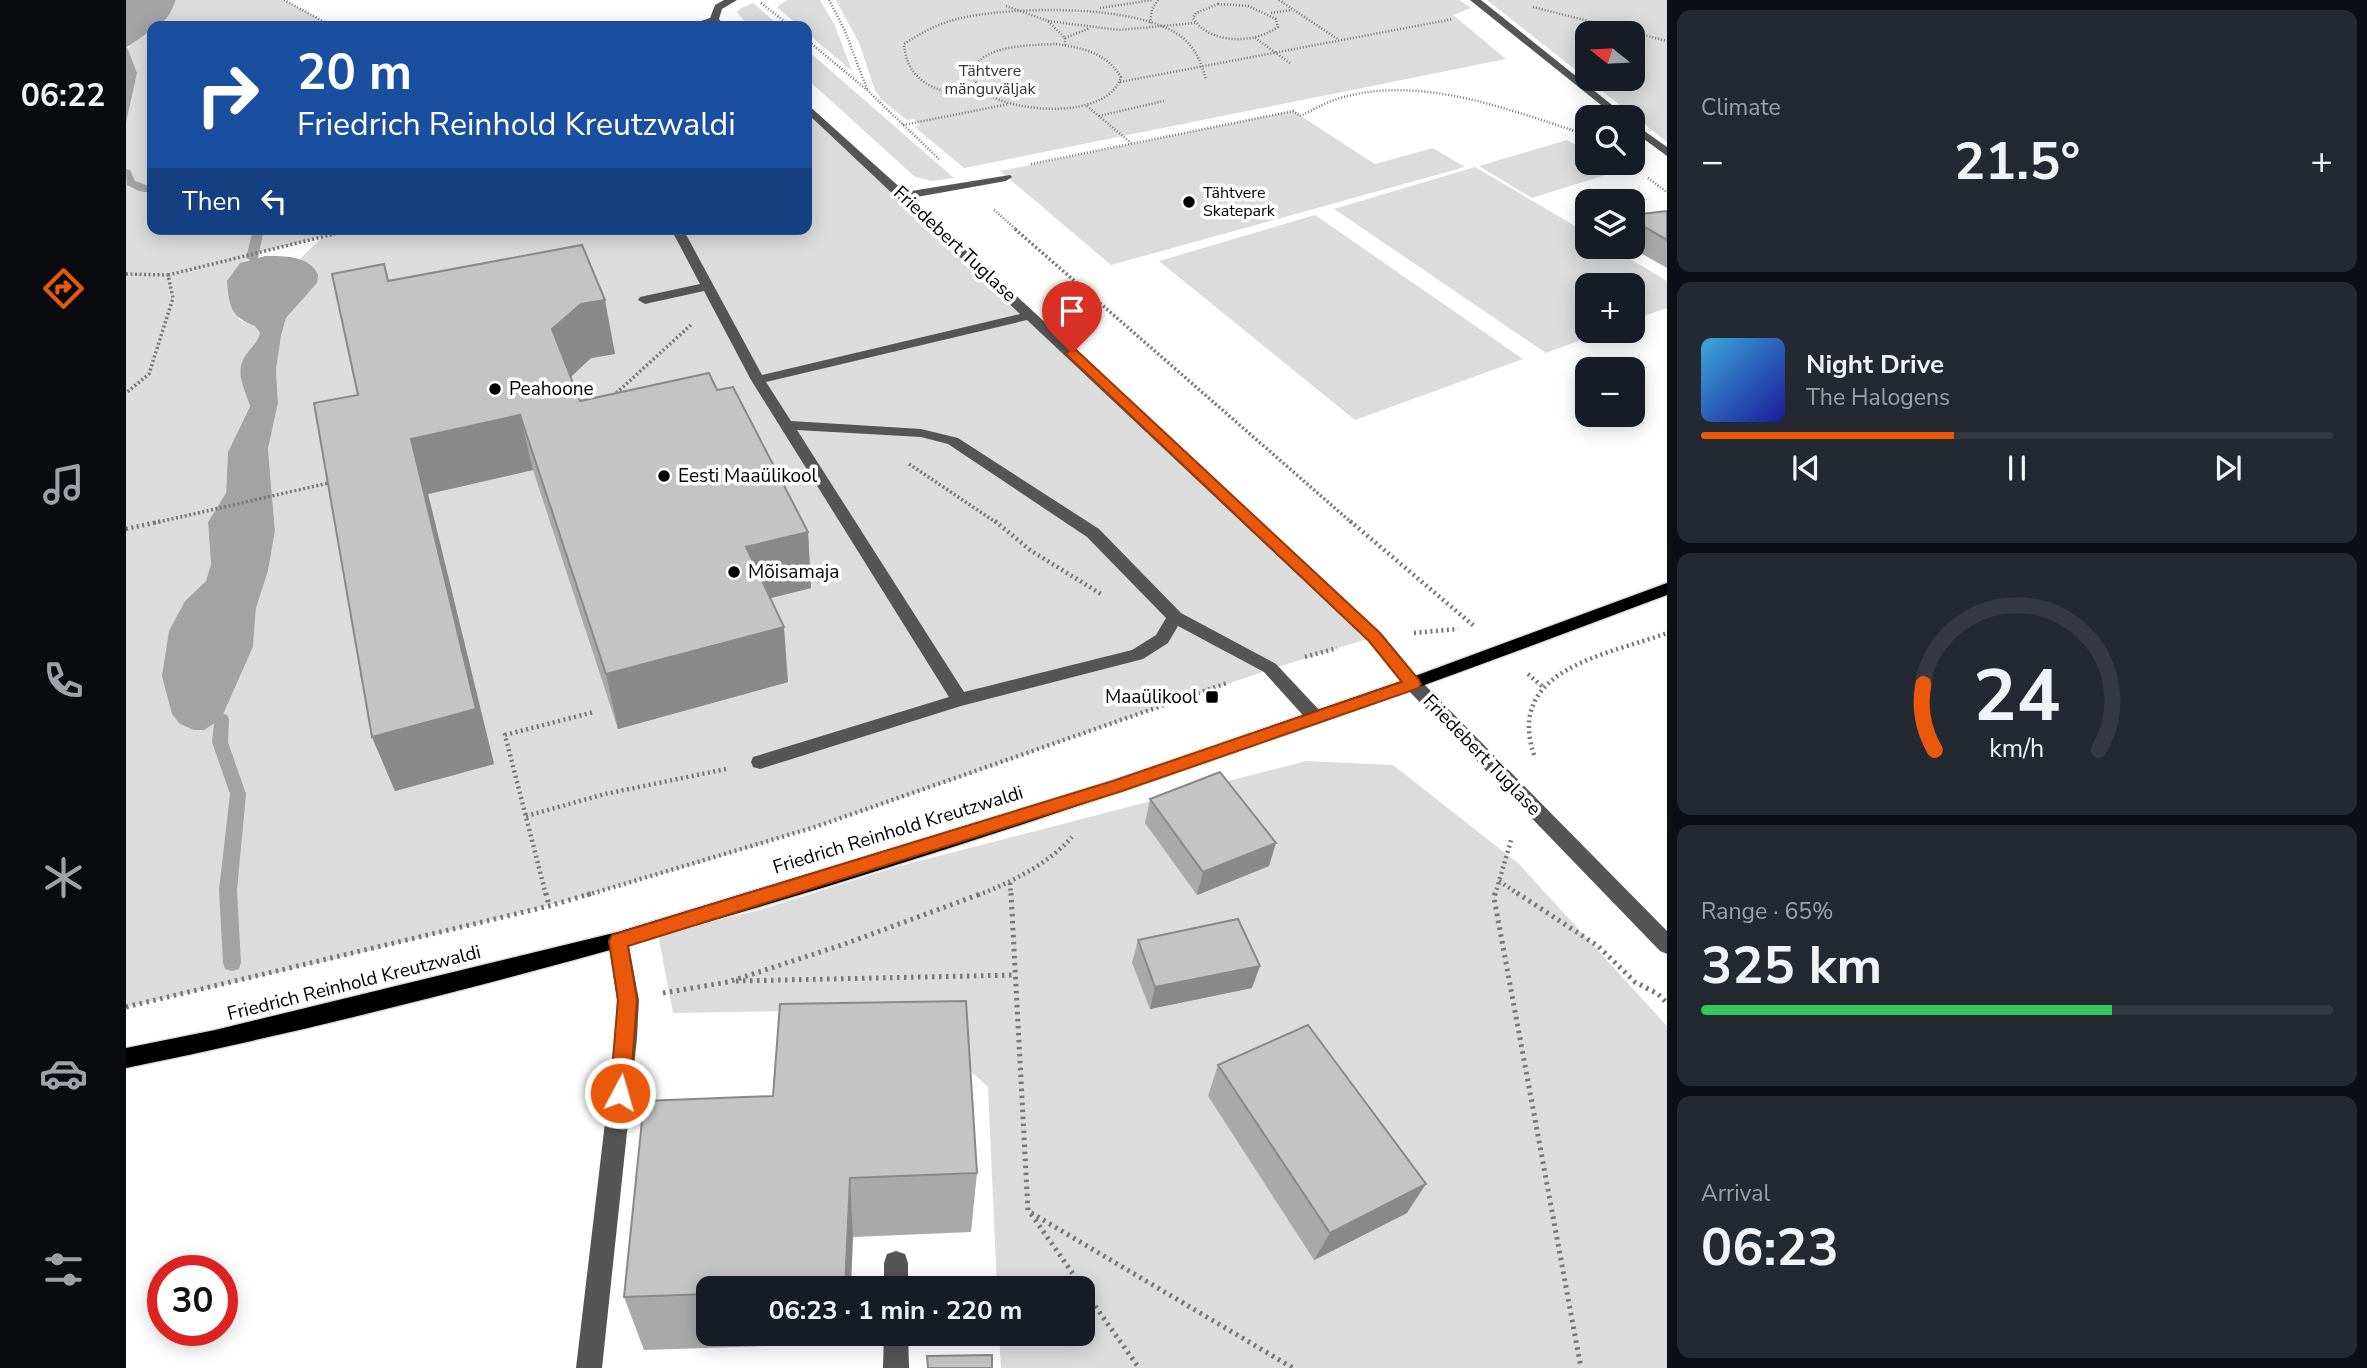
<!DOCTYPE html>
<meta charset="utf-8">
<style>
body{margin:0;font-family:"Nunito Sans",sans-serif;background:#242831;color:#f1f3f6;height:100vh;display:flex;flex-direction:column;font-size:26px;white-space:nowrap}
*{box-sizing:border-box;margin:0}
p{font-size:23px;color:#9ea1a6}
.icon{flex:none;width:38px;height:38px;fill:none;stroke:currentColor;stroke-width:2;stroke-linecap:round;stroke-linejoin:round}
.map{position:relative;flex:1;overflow:hidden}
.drawer{display:flex;flex-direction:column;gap:10px;padding:10px;background:#0d0f14;width:700px}
.drawer>*{flex:none}
.guide{position:absolute;left:21px;top:21px;width:665px;height:214px;border-radius:14px;box-shadow:0 4px 18px #0003;background:#1a4fa0;color:#fff;overflow:hidden}
.needle{width:46px;rotate:288deg}
.tools{position:absolute;left:1449px;top:21px;display:grid;gap:14px}
.tools a{display:grid;place-items:center;width:70px;height:70px;border-radius:14px;background:#171b24;box-shadow:0 4px 18px #0003;font-size:35px}
.speed{position:absolute;left:21px;top:1255px;display:flex;gap:14px;font-size:35px;font-weight:700;text-align:center}
.speed>*{display:grid;place-content:center;width:91px;height:91px;border-radius:50%;background:#171b24;box-shadow:0 4px 18px #0003;line-height:1}
.speed .limit{border:10px solid #d22;background:#fff;color:#111}
.pin{position:absolute;display:grid;place-items:center;width:60px;height:60px;color:#fff;margin:-72px -30px;border-radius:50% 50% 50% 0;rotate:-45deg;box-shadow:0 0 7px #0007}
.pin .icon{rotate:45deg}
.me{position:absolute;width:77px;margin:-38px;rotate:6deg;stroke-linejoin:round;filter:drop-shadow(0 0 5px #0008)}
.turn{display:flex;align-items:center;gap:24px;height:147px;padding:0 35px;font-size:32px}
.turn .icon{width:91px;height:91px;stroke-width:2.5}
.turn b{display:block;font-size:49px;line-height:60px}
.then{display:flex;align-items:center;height:66px;padding:0 35px;background:#0003;gap:14px;font-size:26px}
.big{font-size:52px;font-weight:700;line-height:1.1}
.drawer .card{flex:1;display:flex;flex-direction:column;justify-content:center;gap:10px;min-width:0;padding:0 24px;border-radius:14px;background:#242831}
.drawer .dial{align-items:center;gap:0}
.dial svg{height:182px;overflow:visible;fill:none;stroke:#363941;stroke-width:7;stroke-linecap:round;text-anchor:middle}
.dial text{fill:#f1f3f6;stroke:none}
.song{display:flex;align-items:center;gap:21px}
.cover{width:84px;height:84px;border-radius:10px;background:linear-gradient(135deg,hsl(200 70% 55%),hsl(240 70% 35%))}
.played{height:7px;border-radius:4px;background:linear-gradient(90deg,#ea580c 40%,#363941 40%)}
.keys{display:flex;justify-content:space-around;direction:ltr}
.heat{display:flex;justify-content:space-between;align-items:center;font-size:38px;direction:ltr}
.charge{height:10px;border-radius:5px;background:linear-gradient(90deg,#34c759 65%,#363941 0)}
.trip{position:absolute;left:570px;top:1276px;width:399px;height:70px;border-radius:14px;background:#171b24;box-shadow:0 4px 18px #0003;font-weight:700;line-height:70px;text-align:center}
main{display:flex;flex:1;min-height:0}
.menu{display:flex;flex-direction:column;width:126px;justify-content:space-around;align-items:center;background:#090b0e;color:#9ea1a6}
.menu .icon{width:49px;height:49px}
.menu .on{color:#ea580c}
.menu b{font-size:32px;color:#f1f3f6}
.map>svg:first-child{display:block}
.green{fill:#dcdcdc;fill-rule:evenodd}
.water{fill:#a3a3a3}
.lines{fill:none;stroke-linecap:round;stroke-linejoin:round}
.stream{fill:#a3a3a3;fill-rule:evenodd}
.major-casing{stroke:#dbdbdb;stroke-width:3}
.path-far3{stroke:#777;stroke-width:2.5;stroke-dasharray:1 2;stroke-linecap:butt}
.path-far2{stroke:#777;stroke-width:3.5;stroke-dasharray:2 2.5;stroke-linecap:butt}
.path-far1{stroke:#777;stroke-width:4.5;stroke-dasharray:2 3.5;stroke-linecap:butt}
.path{stroke:#777;stroke-width:5;stroke-dasharray:2.5 4.5;stroke-linecap:butt}
.minor{fill:#555;fill-rule:evenodd}
.major{fill:#000;fill-rule:evenodd}
.wall{fill:#a9a9a9}
.shaded-wall{fill:#898989}
.building{fill:#c4c4c4;stroke:#898989;stroke-width:2}
.route{fill:#ea580c;stroke:#983908;stroke-width:2}
.poi-dot{fill:#000;stroke:#fff;stroke-width:2.5}
.labels{text-anchor:middle;dominant-baseline:central;stroke-width:7;stroke-linejoin:round;paint-order:stroke}
.far-park-label{font-size:16px;fill:#333;stroke:#fff}
.far-poi-label{font-size:16px;fill:#000;stroke:#fff;text-anchor:start}
.street-label{font-size:19px;fill:#000;stroke:#fff}
.poi-label{font-size:19px;fill:#000;stroke:#fff;text-anchor:start}
</style>
<main>
<nav class="menu">
<b>06:22</b>
<svg class="icon on" aria-label="directions" viewBox="0 0 24 24"><path d="M12 3l9 9-9 9-9-9zM9 14v-3h6M13 9l2 2-2 2"/></svg>
<svg class="icon" aria-label="music" viewBox="0 0 24 24"><path d="M9 18V5l10-2v13"/><circle cx="6" cy="18" r="3"/><circle cx="16" cy="16" r="3"/></svg>
<svg class="icon" aria-label="phone" viewBox="0 0 24 24"><path d="M5 4h4l2 5-3 2q2 4 5 5l2-3 5 2v4C11 20 4 13 5 4z"/></svg>
<svg class="icon" aria-label="climate" viewBox="0 0 24 24"><path d="M12 3v18M4 7l16 10M4 17L20 7"/></svg>
<svg class="icon" aria-label="car" viewBox="0 0 24 24"><path d="M5 17H2v-5l4-1 3-4h7l3 4 3 1v5h-3M9 17h6M6 11h13"/><circle cx="7" cy="17" r="2"/><circle cx="17" cy="17" r="2"/></svg>
<svg class="icon" aria-label="filters" viewBox="0 0 24 24"><path d="M4 7h16M4 17h16"/><circle cx="9" cy="7" r="2"/><circle cx="15" cy="17" r="2"/></svg>
</nav>
<div class="map">
<svg width="1541" height="1368" viewBox="0 0 1541 1368">
<rect width="100%" height="100%" fill="#fff"/>
<g class="green">
<polygon points="50,0 158,0 206,26 32,26 39,21"/>
<polygon points="661,0 694,0 709,26 726,71 681,33 681,26 673,26 651,7"/>
<polygon points="710,0 1333,0 1345,8 1327,15 1380,59 838,168 789,127 794,125 788,119 781,120 756,100 749,90 734,45"/>
<path d="M1361,0H1541V142ZM1461,33H1507V79H1461Z"/>
<polygon points="627,3 654,26 622,26 611,12 615,8"/>
<path d="M26,30V229H681V107L1248,637C1060,693 877,766 690,827C464,900 232,955 0,1007V123L11,73L1,51L5,43ZM198,236L174,259L184,264L191,282L160,318L155,336L150,370L152,403L142,449L149,531L142,571L130,608L127,647L95,719L59,601L80,581L85,564L82,522L100,493L102,452L124,405C118,387 108,370 122,352C127,345 132,342 134,333L130,326L113,320L114,263L126,258L128,254Z"/>
<polygon points="681,50 828,178 806,181 789,177 681,79"/>
<polygon points="1167,111 1249,164 1307,148 1339,167 985,265 874,171"/>
<polygon points="1441,140 1461,151 1461,163 1482,163 1495,170 1406,198 1353,166"/>
<polygon points="1349,167 1461,233 1461,247 1484,247 1541,281 1541,308 1507,320 1507,285 1461,285 1461,331 1479,331 1420,353 1208,209"/>
<polygon points="1189,215 1397,359 1229,420 1033,261"/>
<polygon points="1180,761 1267,765 1393,864 1541,1026 1541,1368 875,1368 873,1334 957,1334 957,1288 871,1288 862,1087 837,1064 662,1011 547,1013 532,934 634,910 770,867"/>
</g>
<g class="water">
<path d="M0,0H50C45,11 40,26 26,26V30L1,47L11,73L0,123Z"/>
<path d="M139,256C157,256 184,255 192,275L191,283L160,318L155,336L150,370L152,403L142,449L149,531L142,571L130,608L127,647L95,719L78,730H68L54,724L46,714L36,676L43,631L59,601L80,581L85,564L82,522L100,493L102,452L124,406C118,387 107,370 122,352C127,345 132,342 134,333L129,326C105,317 103,307 101,281L114,263Z"/>
</g>
<g class="lines">
<g class="stream">
<polygon points="0,169 4,170 9,181 26,187 26,193 13,191 1,185"/>
<polygon points="127,229 138,229 132,258 126,261 120,258"/>
<polygon points="95,713 101,715 103,719 102,742 120,794 111,890 115,963 113,969 106,971 99,969 97,963 93,890 104,794 86,742 89,715"/>
</g>
<g class="major-casing">
<path id="major" d="M1541,583V595C1040,784 526,960 0,1068V1048L89,1030L492,932L986,781L1281,679Z"/>
</g>
<g class="path-far3">
<polyline points="158,0 206,26"/>
<polyline points="703,0 719,31 741,89"/>
<polyline points="1153,0 1213,40"/>
<polyline points="635,3 664,26"/>
<path d="M1092,4L1122,6L1150,19L1152,27C1128,44 1084,45 1067,18L1070,13Z"/>
<polyline points="880,6 922,21 939,38 939,46"/>
<polyline points="1407,7 1541,41"/>
<polyline points="974,8 1027,0"/>
<polyline points="1145,13 1166,10"/>
<polyline points="922,21 993,30 1069,23"/>
<polyline points="1024,23 1026,9 1032,0"/>
<polyline points="939,38 964,28"/>
<polyline points="1129,38 1164,63"/>
<polyline points="681,40 741,90 813,159"/>
<path d="M930,44C957,48 979,52 995,77C982,120 890,113 859,93C854,89 850,82 846,76C848,72 850,64 853,61C869,45 909,45 930,44Z"/>
<polyline points="994,82 1327,19"/>
<path d="M865,96C826,95 782,92 778,44C795,33 811,24 831,19C883,6 1015,3 1057,38C1070,49 1076,64 1080,80"/>
<polyline points="961,106 1005,143"/>
<polyline points="973,116 1038,101"/>
<polyline points="777,125 883,104"/>
<path d="M905,164L1167,111L1174,116C1185,111 1197,104 1208,100C1291,72 1383,110 1461,135"/>
<polyline points="1522,178 1541,192"/>
<polyline points="868,210 891,230"/>
<polyline points="223,230 228,229"/>
</g>
<g class="path-far2">
<polyline points="889,229 1226,523"/>
<polyline points="0,274 42,275 47,298 23,374 0,393"/>
<polyline points="42,275 228,229"/>
<polyline points="487,396 566,324"/>
<polyline points="783,464 871,523"/>
<polyline points="28,523 207,482"/>
</g>
<g class="path-far1">
<polyline points="869,521 904,550 975,594"/>
<polyline points="1224,521 1348,626"/>
<polyline points="0,529 36,521"/>
<polyline points="1288,633 1332,629"/>
<polyline points="1179,657 1211,648"/>
<polyline points="1402,674 1417,687"/>
<path d="M1408,755C1379,668 1482,655 1541,633"/>
<polyline points="400,816 479,794 600,769"/>
<polyline points="1373,881 1394,895"/>
<polyline points="884,883 885,895"/>
<polyline points="420,895 379,735 468,712"/>
<polyline points="461,895 689,827 1101,683"/>
<path d="M852,895C886,882 922,864 946,837"/>
<polyline points="1369,895 1386,837"/>
</g>
<g class="path">
<polyline points="420,893 423,906"/>
<polyline points="885,893 902,1211 1167,1368"/>
<polyline points="1369,893 1368,898 1455,1368"/>
<polyline points="1391,893 1472,946 1509,982 1532,994 1541,1003"/>
<polyline points="610,981 889,975"/>
<polyline points="537,993 602,982 716,945 857,893"/>
<polyline points="0,1007 423,906 467,893"/>
<polyline points="905,1214 957,1288"/>
<polyline points="957,1289 1013,1368"/>
</g>
<g class="minor">
<polygon points="598,0 611,0 596,9 593,19 599,26 589,26 586,23 559,26 584,18 589,5"/>
<polygon points="1344,0 1355,0 1501,117 1490,117"/>
<path d="M681,104L779,192L884,175L886,177L880,181L785,198L1254,633L1293,679L1541,931V954L1534,951L1281,689L1242,641L901,320L640,382L665,421L795,429L832,438L973,529L1055,613L1150,664L1195,712L1198,717L1195,722H1183L1138,672L1052,626L1042,643L1017,659L835,706L634,769L627,767L625,762L627,757L823,697L625,380L578,291L519,304L512,300L514,297L574,284L545,229H557L636,375L894,314L681,113ZM671,430L795,437L822,444L961,537L1040,618L1030,635L1006,650L838,692Z"/>
<polygon points="1507,123 1541,147 1541,156 1507,131"/>
<polygon points="492,932 499,935 502,941 513,1000 511,1038 476,1368 450,1368 489,1038 491,1000 482,941 485,935"/>
<polygon points="770,1251 779,1254 782,1263 782,1288 758,1288 758,1263 761,1254"/>
<polygon points="758,1334 782,1334 783,1368 757,1368"/>
</g>
<use href="#major" class="major"/>
</g>
<g class="wall">
<polygon points="1541,211 1541,268 1504,247 1507,247 1507,215"/>
<polygon points="258,264 263,281 489,354 465,358 445,377 454,401 591,390 682,532 685,588 644,598 662,682 492,729 407,470 302,494 368,764 269,791 246,737 232,395"/>
<polygon points="1024,799 1143,866 1071,895 1019,823"/>
<polygon points="1012,940 1126,988 1024,1009 1006,963"/>
<polygon points="1092,1065 1281,1213 1188,1260 1082,1096"/>
<polygon points="647,1096 851,1173 845,1232 727,1237 583,1288 583,1334 723,1334 723,1343 518,1350 498,1297"/>
</g>
<g class="shaded-wall">
<polygon points="479,300 489,354 465,358 438,383 426,329 455,304"/>
<polygon points="394,415 407,470 302,494 368,764 269,791 246,737 285,439"/>
<polygon points="682,532 685,588 625,603 620,547"/>
<polygon points="658,627 662,682 492,729 480,674"/>
<polygon points="1150,843 1143,866 1071,895 1077,872"/>
<polygon points="1134,966 1126,988 1024,1009 1029,987"/>
<polygon points="724,1178 727,1237 725,1288 719,1288"/>
<polygon points="1300,1184 1281,1213 1188,1260 1204,1233"/>
</g>
<g class="building">
<polygon points="1541,211 1541,240 1507,220 1507,215"/>
<polygon points="456,245 479,300 455,304 426,329 454,401 583,373 591,390 607,387 682,532 620,547 658,627 480,674 394,415 285,439 350,709 246,737 188,403 232,395 206,274 258,264 262,281"/>
<polygon points="1094,772 1150,843 1077,872 1024,799"/>
<polygon points="1112,919 1134,966 1029,987 1012,940"/>
<polygon points="840,1001 851,1173 724,1178 719,1288 583,1288 583,1294 498,1297 518,1101 647,1096 654,1004"/>
<polygon points="1182,1025 1300,1184 1204,1233 1092,1065"/>
<polygon points="866,1355 866,1368 802,1368 801,1356"/>
</g>
<polygon class="route" points="946,349 950,350 1254,633 1293,680 1295,684 1293,688 996,791 502,946 511,1000 504,1093 501,1100 494,1103 487,1100 484,1093 492,1000 483,941 486,935 987,781 1276,682 1243,641 941,355 940,353"/>
<g class="poi-dot">
<circle cx="1063" cy="202" r="7"/>
<circle cx="369" cy="389" r="7"/>
<circle cx="538" cy="476" r="7"/>
<circle cx="608" cy="572" r="7"/>
<rect x="1079" y="690" width="14" height="14" rx="3.5"/>
</g>
<g class="labels">
<g class="far-park-label">
<text x="864" y="71">Tähtvere<tspan x="864" dy="18">mänguväljak</tspan></text>
</g>
<g class="far-poi-label">
<text x="1077" y="193">Tähtvere<tspan x="1077" dy="18">Skatepark</tspan></text>
</g>
<g class="street-label">
<text transform="translate(829 244) rotate(43)">Friedebert Tuglase</text>
<text transform="translate(1356 755) rotate(46)">Friedebert Tuglase</text>
<text transform="translate(772 830) rotate(-17)">Friedrich Reinhold Kreutzwaldi</text>
<text transform="translate(228 983) rotate(-14)">Friedrich Reinhold Kreutzwaldi</text>
</g>
<g class="poi-label">
<text x="383" y="389">Peahoone</text>
<text x="552" y="476">Eesti Maaülikool</text>
<text x="622" y="572">Mõisamaja</text>
<text x="1072" y="697" text-anchor="end">Maaülikool</text>
</g>
</g>
</svg>
<div class="tools">
<a><svg class="needle" viewBox="-14 -14 28 28"><path d="M0-13l5 13h-10z" fill="#e53935"/><path d="M0 13l5-13h-10z" fill="#9ea1a6"/></svg></a>
<a><svg class="icon" aria-label="search" viewBox="0 0 24 24"><circle cx="10" cy="10" r="6"/><path d="M15 15l6 6"/></svg></a>
<a><svg class="icon" aria-label="layers" viewBox="0 0 24 24"><path d="M12 4l9 5-9 5-9-5zM3 14l9 5 9-5"/></svg></a>
<a>+</a>
<a>−</a>
</div>
<div class="speed"><div class="limit">30</div></div>
<div class="pin" style="left:946px;top:353px;background:#d93025"><svg class="icon" aria-label="arrive" viewBox="0 0 24 24"><path d="M6 21V4h12l-3 4 3 4H6"/></svg></div>
<svg class="me" style="left:494px;top:1093px" viewBox="-20 -20 40 40"><circle r="17" fill="#ea580c" stroke="#fff" stroke-width="3"/><path d="M0-11L8 9 0 5-8 9z" fill="#fff"/></svg>
<div class="trip">06:23 · 1 min · 220 m</div>
<div class="guide">
<div class="turn"><svg class="icon" aria-label="right" viewBox="0 0 24 24"><path d="M7 20v-9h11M14 6l5 5-5 5"/></svg><div><b>20 m</b>Friedrich Reinhold Kreutzwaldi</div></div>
<div class="then">Then<svg class="icon" aria-label="left" viewBox="0 0 24 24"><path d="M17 20v-9H6M10 6l-5 5 5 5"/></svg></div>
</div>
</div>
<section class="drawer">
<div class="card"><p>Climate</p>
<div class="heat"><a>−</a><b class="big">21.5°</b><a>+</a></div>
</div>
<div class="card">
<div class="song"><i class="cover"></i><div><b>Night Drive</b><p>The Halogens</p></div></div>
<div class="played"></div>
<div class="keys"><svg class="icon" aria-label="previous" viewBox="0 0 24 24"><path d="M18 5L8 12l10 7zM5 5v14"/></svg><svg class="icon" aria-label="pause" viewBox="0 0 24 24"><path d="M8 5v14M16 5v14"/></svg><svg class="icon" aria-label="next" viewBox="0 0 24 24"><path d="M6 5l10 7-10 7zM19 5v14"/></svg></div>
</div>
<div class="card dial"><svg viewBox="0 0 100 80">
<path d="M14 69A42 42 0 1 1 86 69"/>
<path d="M14 69A42 42 0 0 1 9 40" stroke="#ea580c"/>
<text x="50" y="56" font-size="32" font-weight="700">24</text>
<text x="50" y="72" font-size="11">km/h</text>
</svg></div>
<div class="card"><p>Range · 65%</p><b class="big">325 km</b><div class="charge"></div></div>
<div class="card"><p>Arrival</p><b class="big">06:23</b></div>
</section>
</main>
